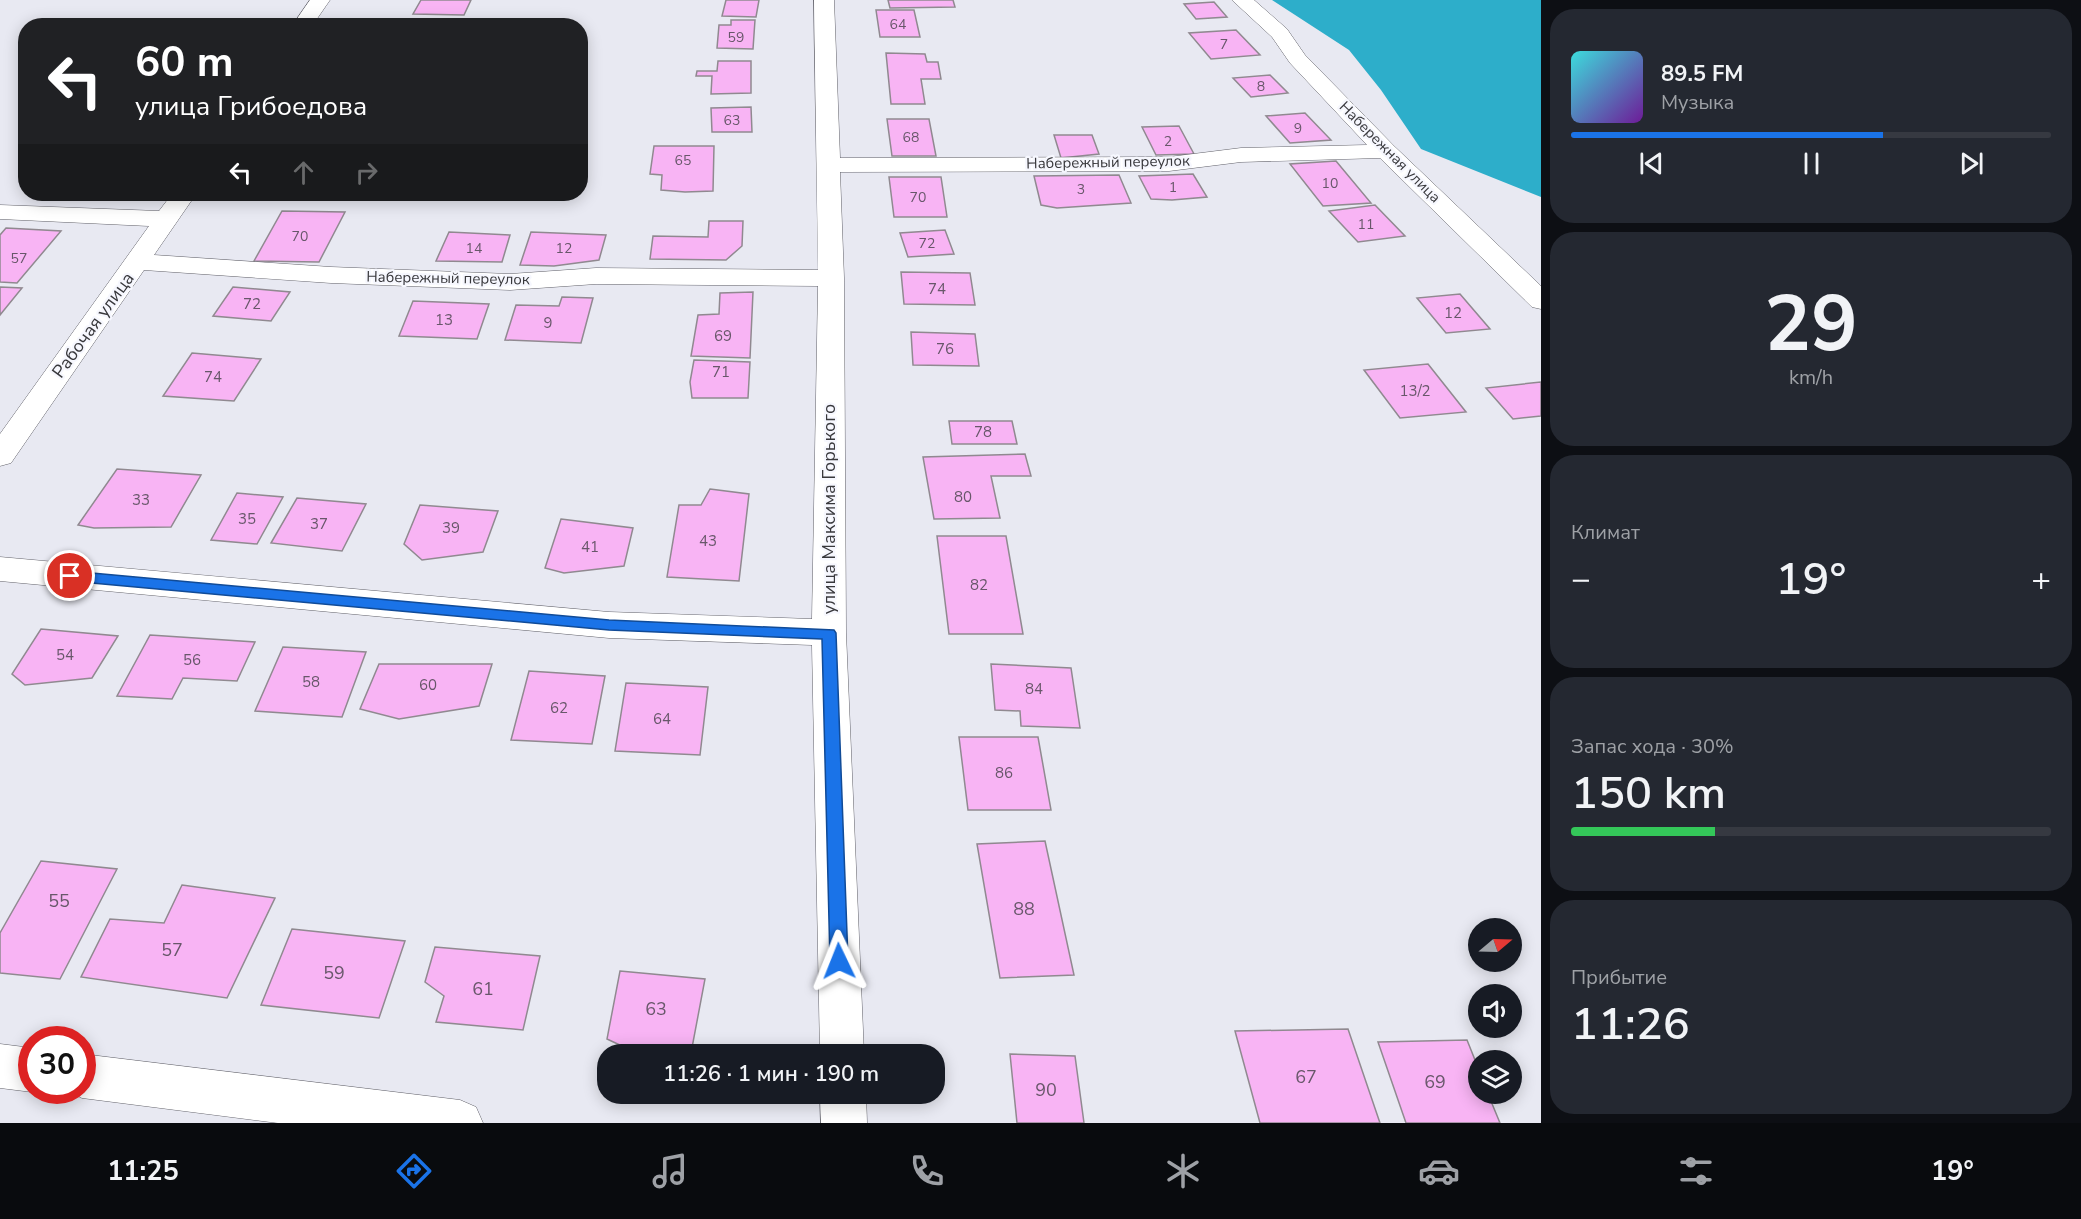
<!DOCTYPE html>
<html lang="ru">
<meta charset="utf-8">
<style>
body{margin:0;font-family:"Nunito Sans",sans-serif;background:#242831;color:#f1f3f6;height:100vh;display:flex;flex-direction:column;font-size:22px;white-space:nowrap}
*{box-sizing:border-box;margin:0}
p{font-size:20px;color:#9ea1a6}
.icon{flex:none;width:33px;height:33px;fill:none;stroke:currentColor;stroke-width:2;stroke-linecap:round;stroke-linejoin:round}
.map{position:relative;flex:1;overflow:hidden}
.details{display:flex;flex-direction:column;gap:9px;padding:9px;background:#0d0f14;width:540px}
.details>*{flex:none}
.guide{position:absolute;left:18px;top:18px;width:570px;height:183px;border-radius:24px;box-shadow:0 3px 15px #0003;background:#202124;color:#fff;overflow:hidden}
.needle{width:39px;rotate:71deg}
.controls{position:absolute;left:1468px;top:918px;display:grid;gap:12px}
.controls a{display:grid;place-items:center;width:54px;height:54px;border-radius:50%;background:#171b24;box-shadow:0 3px 15px #0003;font-size:30px}
.speed{position:absolute;left:18px;top:1026px;display:flex;gap:12px;font-size:30px;font-weight:700;text-align:center}
.speed>*{display:grid;place-content:center;width:78px;height:78px;border-radius:50%;background:#171b24;box-shadow:0 3px 15px #0003;line-height:1}
.speed .limit{border:9px solid #d22;background:#fff;color:#111}
.pin{position:absolute;display:grid;place-items:center;width:51px;height:51px;color:#fff;margin:-26px;border:3px solid #fff;border-radius:50%;box-shadow:0 2px 6px #0007}
.me{position:absolute;width:66px;margin:-33px;rotate:358deg;stroke-linejoin:round;filter:drop-shadow(0 0 4px #0008)}
.turn{display:flex;align-items:center;gap:21px;height:126px;padding:0 18px;font-size:27px}
.turn .icon{width:78px;height:78px;stroke-width:2.5}
.turn b{display:block;font-size:42px;line-height:51px}
.lanes{display:flex;align-items:center;height:57px;padding:0 18px;background:#0003;justify-content:center;gap:30px;direction:ltr}
.lanes .off{opacity:.35}
.big{font-size:45px;font-weight:600;line-height:1.1}
.details .card{flex:1;display:flex;flex-direction:column;justify-content:center;gap:9px;min-width:0;padding:0 21px;border-radius:24px;background:#242831}
.details .dial{align-items:center;gap:0}
.dial b{font-size:78px;line-height:1}
.song{display:flex;align-items:center;gap:18px}
.cover{width:72px;height:72px;border-radius:9px;background:linear-gradient(135deg,hsl(180 70% 55%),hsl(280 70% 35%))}
.played{height:6px;border-radius:3px;background:linear-gradient(90deg,#1a73e8 65%,#363941 65%)}
.keys{display:flex;justify-content:space-around;direction:ltr}
.heat{display:flex;justify-content:space-between;align-items:center;font-size:33px;direction:ltr}
.charge{height:9px;border-radius:4px;background:linear-gradient(90deg,#34c759 30%,#363941 0)}
.trip{position:absolute;left:597px;top:1044px;width:348px;height:60px;border-radius:24px;background:#171b24;box-shadow:0 3px 15px #0003;font-weight:600;line-height:60px;text-align:center}
.dock{display:flex;height:96px;justify-content:space-around;align-items:center;background:#090b0e;color:#9ea1a6}
.dock .icon{width:42px;height:42px}
.dock .current{color:#1a73e8}
.dock b{font-size:27px;color:#f1f3f6}
main{display:flex;flex:1;min-height:0}
.map>svg:first-child{display:block}
.water{fill:#2daeca}
.building{fill:#f8b4f4;stroke:#908990;stroke-width:1.5}
.lines{fill:none;stroke-linecap:round;stroke-linejoin:round}
.minor-casing{stroke:#616169;stroke-width:1}
.minor{fill:#fff;fill-rule:evenodd}
.route{fill:#1a73e8;stroke:#114b97;stroke-width:1.5}
.labels{text-anchor:middle;dominant-baseline:central;stroke-width:4.5;stroke-linejoin:round;paint-order:stroke}
.far-number-label{font-size:14px;fill:#68576a}
.far-street-label{font-size:15px;fill:#38383c;stroke:#f6f7fe}
.number-label{font-size:15px;fill:#68576a}
.street-label{font-size:18px;fill:#38383c;stroke:#f6f7fe}
.near-number-label{font-size:18px;fill:#68576a}
</style>
<main>
<div class="map">
<svg width="1541" height="1123" viewBox="0 0 1541 1123">
<rect width="100%" height="100%" fill="#e8e9f2"/>
<polygon class="water" points="1272,0 1541,0 1541,197 1421,149 1381,90 1349,50"/>
<g class="building">
<polygon points="421,0 471,0 464,15 413,14"/>
<polygon points="726,0 759,0 756,17 722,16"/>
<polygon points="888,0 953,0 955,7 890,8"/>
<polygon points="1214,2 1227,17 1196,19 1184,4"/>
<polygon points="876,10 914,10 920,37 880,37"/>
<polygon points="731,20 755,20 753,49 717,48 719,25 731,25"/>
<polygon points="403,22 450,22 449,26 402,26"/>
<polygon points="1236,30 1260,55 1211,59 1189,33"/>
<polygon points="886,53 925,54 927,62 938,62 941,79 921,79 925,104 891,104"/>
<polygon points="718,61 751,61 751,93 711,94 712,76 696,76 697,71 717,71"/>
<polygon points="1270,75 1288,93 1251,97 1233,78"/>
<polygon points="751,107 752,132 712,132 711,108"/>
<polygon points="1305,113 1331,140 1290,143 1266,116"/>
<polygon points="887,119 929,119 936,156 892,156"/>
<polygon points="1179,126 1194,154 1156,155 1142,127"/>
<polygon points="1054,135 1092,135 1099,154 1061,158"/>
<polygon points="654,146 714,146 713,191 685,192 661,190 662,175 650,174"/>
<polygon points="1336,161 1371,203 1323,206 1290,164"/>
<polygon points="1193,174 1207,197 1172,200 1151,199 1139,176"/>
<polygon points="1119,175 1131,203 1057,208 1041,205 1034,176"/>
<polygon points="889,177 941,177 947,217 894,217"/>
<polygon points="44,194 94,194 88,200 39,199"/>
<polygon points="1375,205 1405,236 1358,242 1329,211"/>
<polygon points="282,211 345,212 319,262 254,261"/>
<polygon points="709,221 743,221 742,246 726,260 650,259 653,236 708,237"/>
<polygon points="6,228 61,231 17,283 0,282 0,235"/>
<polygon points="945,230 954,254 908,257 900,233"/>
<polygon points="449,232 510,235 502,262 436,261"/>
<polygon points="531,232 606,235 599,260 554,266 520,265"/>
<polygon points="901,272 970,273 975,305 904,304"/>
<polygon points="0,287 22,288 0,315"/>
<polygon points="233,287 290,292 271,321 213,316"/>
<polygon points="753,292 750,358 691,356 698,315 719,314 720,293"/>
<polygon points="1460,294 1490,329 1446,333 1417,298"/>
<polygon points="562,297 593,298 581,343 505,340 516,305 559,306"/>
<polygon points="413,301 489,304 477,339 399,336"/>
<polygon points="911,332 975,334 979,366 913,365"/>
<polygon points="192,353 261,359 234,401 163,396"/>
<polygon points="694,360 750,362 748,398 692,398 690,382"/>
<polygon points="1428,364 1466,412 1400,418 1364,370"/>
<polygon points="1541,382 1541,416 1513,419 1486,388"/>
<polygon points="949,421 1012,421 1017,444 952,444"/>
<polygon points="1025,454 1031,476 991,476 1000,518 934,519 923,457"/>
<polygon points="117,469 201,475 171,527 94,528 78,525"/>
<polygon points="710,489 749,494 739,581 667,577 679,505 701,505"/>
<polygon points="237,493 283,497 257,544 211,540"/>
<polygon points="297,498 366,504 342,551 271,543"/>
<polygon points="420,505 498,511 483,552 422,560 404,544"/>
<polygon points="561,519 633,528 624,566 564,573 545,568"/>
<polygon points="937,536 1006,536 1023,634 949,634"/>
<polygon points="41,629 118,636 92,678 25,685 12,674"/>
<polygon points="150,635 255,642 237,681 183,678 172,699 117,696"/>
<polygon points="283,647 366,652 342,717 255,711"/>
<polygon points="379,664 492,664 479,706 399,719 360,709"/>
<polygon points="991,664 1071,668 1080,728 1021,726 1020,711 995,710"/>
<polygon points="529,671 605,676 592,744 511,740"/>
<polygon points="626,683 708,687 700,755 615,751"/>
<polygon points="959,737 1038,737 1051,810 968,810"/>
<polygon points="1045,841 1074,975 1000,978 977,844"/>
<polygon points="41,861 117,869 60,979 0,973 0,933"/>
<polygon points="182,885 275,898 227,998 81,977 110,919 164,923"/>
<polygon points="292,929 405,941 379,1018 261,1005"/>
<polygon points="435,947 540,956 523,1030 436,1022 444,996 425,982"/>
<polygon points="620,971 705,979 691,1053 639,1054 607,1039"/>
<polygon points="1348,1029 1380,1123 1260,1123 1235,1031"/>
<polygon points="1467,1040 1479,1070 1479,1094 1488,1094 1500,1123 1406,1123 1378,1042"/>
<polygon points="1010,1054 1075,1056 1084,1123 1017,1123"/>
</g>
<g class="lines">
<g class="minor-casing">
<g id="minor">
<polygon points="310,0 330,0 312,26 292,26"/>
<polygon points="814,0 834,0 840,158 1169,157 1241,148 1367,145 1290,63 1272,37 1232,0 1254,0 1287,29 1305,55 1394,146 1541,286 1541,309 1532,307 1380,158 1241,162 1169,171 840,172 844,278 846,633 864,1054 820,1054 812,645 609,638 0,581 0,557 609,612 812,619 818,286 596,284 510,290 331,283 144,270 11,463 0,466 0,434 149,226 0,219 0,205 159,211 172,194 196,194 154,255 331,267 510,274 596,268 818,270"/>
<polygon points="0,1044 32,1048 32,1090 35,1090 32,1092 0,1088"/>
<polygon points="82,1054 460,1100 476,1107 483,1123 278,1123 82,1098 66,1090 82,1090"/>
<polygon points="820,1094 866,1094 867,1123 821,1123"/>
</g>
</g>
<use href="#minor" class="minor"/>
</g>
<polygon class="route" points="70,571 609,620 834,630 836,633 848,961 845,967 839,969 833,967 830,961 822,639 609,630 70,581 63,576"/>
<g class="labels">
<g class="far-number-label">
<text x="898" y="24">64</text>
<text x="736" y="37">59</text>
<text x="1224" y="44">7</text>
<text x="1261" y="86">8</text>
<text x="732" y="120">63</text>
<text x="1298" y="128">9</text>
<text x="911" y="137">68</text>
<text x="1168" y="141">2</text>
<text x="683" y="160">65</text>
<text x="1330" y="183">10</text>
<text x="1173" y="187">1</text>
<text x="1081" y="189">3</text>
<text x="918" y="197">70</text>
<text x="1366" y="224">11</text>
<text x="300" y="236">70</text>
<text x="927" y="243">72</text>
<text x="474" y="248">14</text>
<text x="564" y="248">12</text>
<text x="19" y="258">57</text>
</g>
<g class="far-street-label">
<text transform="translate(1390 152) rotate(45)">Набережная улица</text>
<text transform="translate(1108 162) rotate(-1)">Набережный переулок</text>
<text transform="translate(448 278) rotate(1)">Набережный переулок</text>
</g>
<g class="number-label">
<text x="937" y="289">74</text>
<text x="252" y="304">72</text>
<text x="1453" y="313">12</text>
<text x="444" y="320">13</text>
<text x="548" y="323">9</text>
<text x="723" y="336">69</text>
<text x="945" y="349">76</text>
<text x="721" y="372">71</text>
<text x="213" y="377">74</text>
<text x="1415" y="391">13/2</text>
<text x="983" y="432">78</text>
<text x="963" y="497">80</text>
<text x="141" y="500">33</text>
<text x="247" y="519">35</text>
<text x="319" y="524">37</text>
<text x="451" y="528">39</text>
<text x="708" y="541">43</text>
<text x="590" y="547">41</text>
<text x="979" y="585">82</text>
<text x="65" y="655">54</text>
<text x="192" y="660">56</text>
<text x="311" y="682">58</text>
<text x="428" y="685">60</text>
<text x="1034" y="689">84</text>
<text x="559" y="708">62</text>
<text x="662" y="719">64</text>
<text x="1004" y="773">86</text>
</g>
<g class="street-label">
<text transform="translate(93 325) rotate(-54)">Рабочая улица</text>
<text transform="translate(829 509) rotate(-90)">улица Максима Горького</text>
</g>
<g class="near-number-label">
<text x="59" y="901">55</text>
<text x="1024" y="909">88</text>
<text x="172" y="950">57</text>
<text x="334" y="973">59</text>
<text x="483" y="989">61</text>
<text x="656" y="1009">63</text>
<text x="1306" y="1077">67</text>
<text x="1435" y="1082">69</text>
<text x="1046" y="1090">90</text>
</g>
</g>
</svg>
<div class="controls">
<a><svg class="needle" viewBox="-14 -14 28 28"><path d="M0-13l5 13h-10z" fill="#e53935"/><path d="M0 13l5-13h-10z" fill="#9ea1a6"/></svg></a>
<a><svg class="icon" aria-label="sound" viewBox="0 0 24 24"><path d="M4 9h4l5-4v14l-5-4H4zM17 9q2 3 0 6"/></svg></a>
<a><svg class="icon" aria-label="layers" viewBox="0 0 24 24"><path d="M12 4l9 5-9 5-9-5zM3 14l9 5 9-5"/></svg></a>
</div>
<div class="speed"><div class="limit">30</div></div>
<div class="pin" style="left:70px;top:576px;background:#d93025"><svg class="icon" aria-label="arrive" viewBox="0 0 24 24"><path d="M6 21V4h12l-3 4 3 4H6"/></svg></div>
<svg class="me" style="left:839px;top:961px" viewBox="-20 -20 40 40"><path d="M0-17L14 15 0 8-14 15z" fill="#1a73e8" stroke="#fff" stroke-width="4"/></svg>
<div class="trip">11:26 · 1 мин · 190 m</div>
<div class="guide">
<div class="turn"><svg class="icon" aria-label="left" viewBox="0 0 24 24"><path d="M17 20v-9H6M10 6l-5 5 5 5"/></svg><div><b>60 m</b>улица Грибоедова</div></div>
<div class="lanes"><svg class="icon" aria-label="left" viewBox="0 0 24 24"><path d="M17 20v-9H6M10 6l-5 5 5 5"/></svg><svg class="icon off" aria-label="ahead" viewBox="0 0 24 24"><path d="M12 20V5M6 11l6-6 6 6"/></svg><svg class="icon off" aria-label="right" viewBox="0 0 24 24"><path d="M7 20v-9h11M14 6l5 5-5 5"/></svg></div>
</div>
</div>
<section class="details">
<div class="card">
<div class="song"><i class="cover"></i><div><b>89.5 FM</b><p>Музыка</p></div></div>
<div class="played"></div>
<div class="keys"><svg class="icon" aria-label="previous" viewBox="0 0 24 24"><path d="M18 5L8 12l10 7zM5 5v14"/></svg><svg class="icon" aria-label="pause" viewBox="0 0 24 24"><path d="M8 5v14M16 5v14"/></svg><svg class="icon" aria-label="next" viewBox="0 0 24 24"><path d="M6 5l10 7-10 7zM19 5v14"/></svg></div>
</div>
<div class="card dial"><b>29</b><p>km/h</p></div>
<div class="card"><p>Климат</p>
<div class="heat"><a>−</a><b class="big">19°</b><a>+</a></div>
</div>
<div class="card"><p>Запас хода · 30%</p><b class="big">150 km</b><div class="charge"></div></div>
<div class="card"><p>Прибытие</p><b class="big">11:26</b></div>
</section>
</main>
<nav class="dock">
<b>11:25</b>
<svg class="icon current" aria-label="directions" viewBox="0 0 24 24"><path d="M12 3l9 9-9 9-9-9zM9 14v-3h6M13 9l2 2-2 2"/></svg>
<svg class="icon" aria-label="music" viewBox="0 0 24 24"><path d="M9 18V5l10-2v13"/><circle cx="6" cy="18" r="3"/><circle cx="16" cy="16" r="3"/></svg>
<svg class="icon" aria-label="phone" viewBox="0 0 24 24"><path d="M5 4h4l2 5-3 2q2 4 5 5l2-3 5 2v4C11 20 4 13 5 4z"/></svg>
<svg class="icon" aria-label="climate" viewBox="0 0 24 24"><path d="M12 3v18M4 7l16 10M4 17L20 7"/></svg>
<svg class="icon" aria-label="car" viewBox="0 0 24 24"><path d="M5 17H2v-5l4-1 3-4h7l3 4 3 1v5h-3M9 17h6M6 11h13"/><circle cx="7" cy="17" r="2"/><circle cx="17" cy="17" r="2"/></svg>
<svg class="icon" aria-label="filters" viewBox="0 0 24 24"><path d="M4 7h16M4 17h16"/><circle cx="9" cy="7" r="2"/><circle cx="15" cy="17" r="2"/></svg>
<b>19°</b>
</nav>
